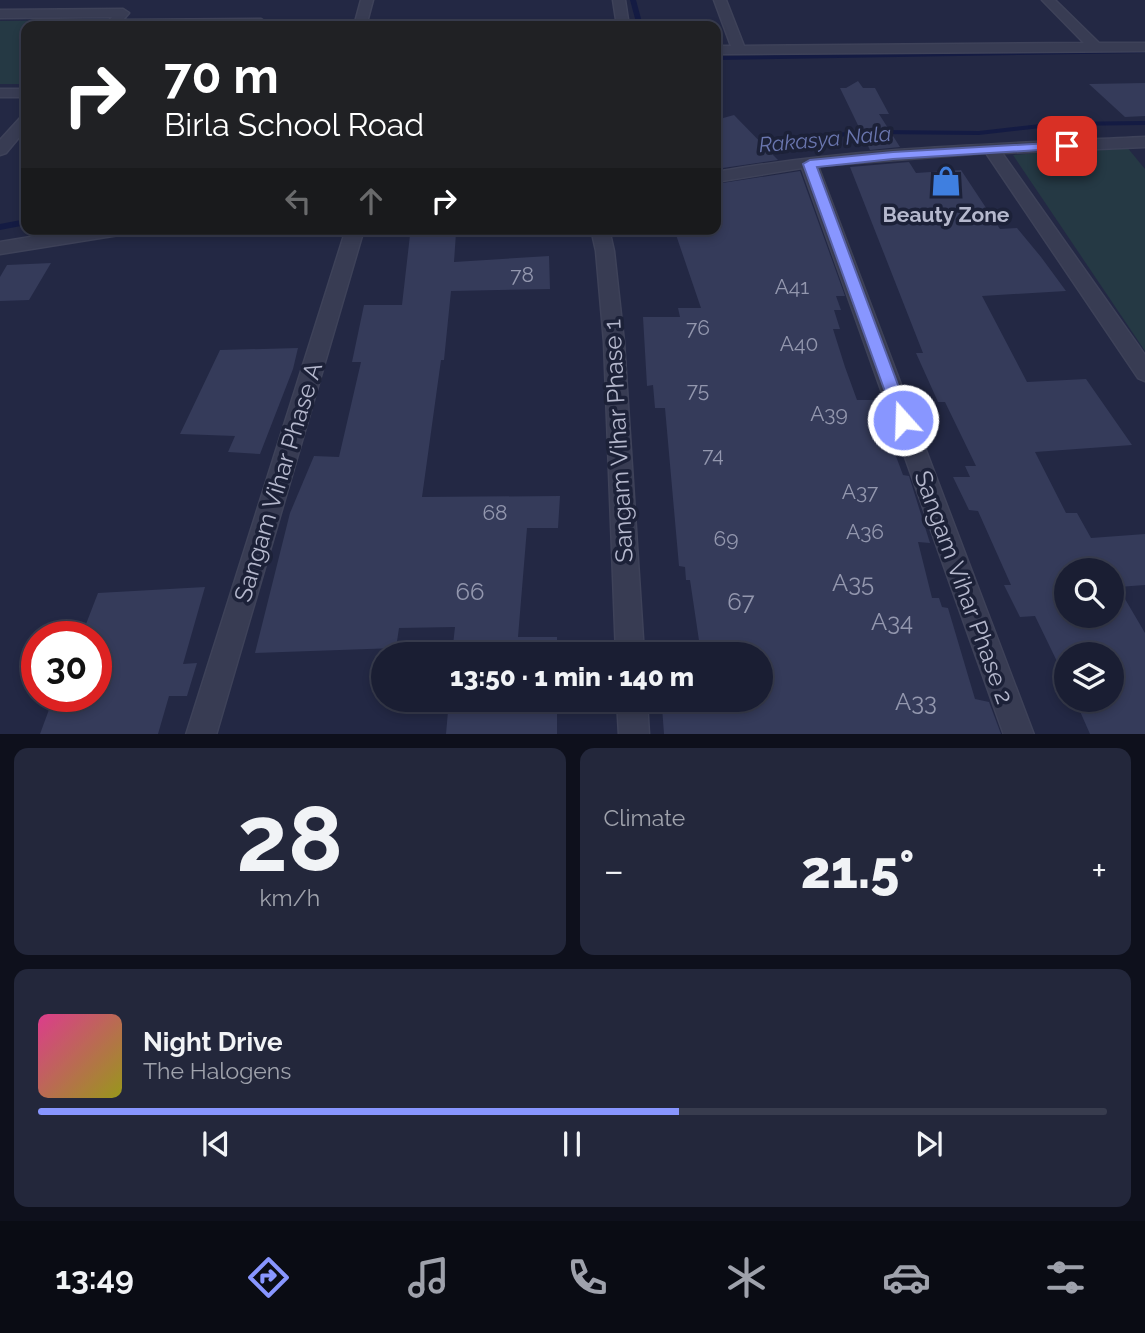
<!DOCTYPE html>
<meta charset="utf-8">
<style>
body{margin:0;font-family:Raleway,sans-serif;background:#23273b;color:#f1f3f6;height:100vh;display:flex;flex-direction:column;font-size:26px;white-space:nowrap}
*{box-sizing:border-box;margin:0}
p{font-size:23px;color:#9fa2ac}
.icon{flex:none;width:38px;height:38px;fill:none;stroke:currentColor;stroke-width:2;stroke-linecap:round;stroke-linejoin:round}
.map{position:relative;height:734px;overflow:hidden}
.panel{display:flex;flex-direction:column;gap:14px;padding:14px;background:#0e101c;flex:1}
.panel>*{flex:none}
.banner{position:absolute;left:21px;top:21px;width:700px;height:214px;border-radius:14px;box-shadow:0 4px 10px #0003,0 0 0 2px #383c4e;background:#202124;color:#fff;overflow:hidden}
.tools{position:absolute;left:1054px;top:558px;display:grid;gap:14px}
.tools a{display:grid;place-items:center;width:70px;height:70px;border-radius:50%;background:#1a1e33;box-shadow:0 4px 10px #0003,0 0 0 2px #383c4e;font-size:35px}
.speed{position:absolute;left:21px;top:621px;display:flex;gap:14px;font-size:35px;font-weight:700;text-align:center}
.speed>*{display:grid;place-content:center;width:91px;height:91px;border-radius:50%;background:#1a1e33;box-shadow:0 4px 10px #0003,0 0 0 2px #383c4e;line-height:1}
.speed .limit{border:10px solid #d22;background:#fff;color:#111}
.pin{position:absolute;display:grid;place-items:center;width:60px;height:60px;color:#fff;margin:-30px;border-radius:14px;box-shadow:0 4px 10px #0006}
.me{position:absolute;width:77px;margin:-38px;rotate:340deg;stroke-linejoin:round;filter:drop-shadow(0 0 5px #0008)}
.turn{display:flex;align-items:center;gap:24px;height:147px;padding:0 28px;font-size:32px}
.turn .icon{width:91px;height:91px;stroke-width:2.5}
.turn b{display:block;font-size:49px;line-height:60px}
.lanes{display:flex;align-items:center;height:66px;padding:0 28px;background:#0003;justify-content:center;gap:35px;direction:ltr}
.lanes .off{opacity:.35}
.big{font-size:52px;font-weight:800;line-height:1.1}
.panel .card{flex:1;display:flex;flex-direction:column;justify-content:center;gap:10px;min-width:0;padding:0 24px;border-radius:14px;background:#23273b}
.panel .dial{align-items:center;gap:0}
.dial b{font-size:91px;line-height:1}
.song{display:flex;align-items:center;gap:21px}
.cover{width:84px;height:84px;border-radius:10px;background:linear-gradient(135deg,hsl(330 70% 55%),hsl(60 70% 35%))}
.played{height:7px;border-radius:4px;background:linear-gradient(90deg,#8896ff 60%,#383c4e 60%)}
.keys{display:flex;justify-content:space-around;direction:ltr}
.heat{display:flex;justify-content:space-between;align-items:center;font-size:38px;direction:ltr}
.panel .tiles{flex:1;display:grid;gap:14px;grid-template-columns:1fr 1fr}
.card:last-child{grid-column:span 2}
.trip{position:absolute;left:371px;top:642px;width:402px;height:70px;border-radius:35px;background:#1a1e33;box-shadow:0 4px 10px #0003,0 0 0 2px #383c4e;font-weight:800;line-height:70px;text-align:center}
.dock{display:flex;height:112px;justify-content:space-around;align-items:center;background:#0a0c14;color:#9fa2ac}
.dock .icon{width:49px;height:49px}
.dock .active{color:#8896ff}
.dock b{font-size:32px;color:#f1f3f6}
.map>svg:first-child{display:block}
.green{fill:#253944}
.lines{fill:none;stroke-linecap:round;stroke-linejoin:round}
.stream{fill:#141b43;fill-rule:evenodd}
.building{fill:#353b5a;fill-rule:evenodd}
.minor-casing{stroke:#3e4259;stroke-width:3}
.minor{fill:#383c53;fill-rule:evenodd}
.route{fill:#8896ff;stroke:#5862a6;stroke-width:2}
.labels{text-anchor:middle;dominant-baseline:central;stroke-width:7;stroke-linejoin:round;paint-order:stroke}
.far-water-label{font-size:21px;font-style:italic;fill:#6a76af;stroke:#1c2138}
.far-poi-label{font-size:21px;font-weight:bold;fill:#b5b8cd;stroke:#1c2138}
.number-label{font-size:21px;fill:#9397ae}
.street-label{font-size:24px;fill:#b5b8cd;stroke:#1c2138}
.near-number-label{font-size:24px;fill:#9397ae}
</style>
<div class="map">
<svg width="1145" height="735" viewBox="0 0 1145 735">
<rect width="100%" height="100%" fill="#232844"/>
<g class="green">
<polygon points="103,20 97,26 26,26 26,84 0,84 0,21"/>
<polygon points="1126,146 1145,169 1145,351 1013,155"/>
</g>
<g class="lines">
<g class="stream">
<polygon points="630,0 636,0 643,26 637,26"/>
<polygon points="1145,49 1145,53 716,60 716,56"/>
<polygon points="1145,121 1145,125 1059,126 979,135 877,134 779,141 749,147 745,145 749,143 779,137 877,130 979,131 1059,122"/>
<polygon points="26,219 26,225 0,230 0,224"/>
</g>
</g>
<g class="building">
<polygon points="858,81 863,88 875,88 889,114 879,114 900,147 870,150 840,88 846,88"/>
<polygon points="1145,83 1145,116 1125,117 1089,84"/>
<polygon points="734,115 778,160 716,169 716,120"/>
<path d="M909,162L916,173L961,170L1000,229L1017,228L1041,257L1066,291L982,296L1027,382L1086,379L1132,445L1035,452L1066,513H1077L1091,538L1145,534V585L1118,587L1145,633V734H1090L1075,700H1111V654H1066V680L1035,616L1020,617L1004,585H1011L978,511L969,510L953,477H970L965,466H976L945,402H938L916,353H923L850,167ZM1066,570H1111V616H1066Z"/>
<polygon points="800,171 845,296 836,296 841,310 834,310 840,329 833,329 845,367 857,400 875,400 903,475 909,476 930,543 918,542 932,598 939,598 942,607 948,608 975,699 989,702 1001,734 664,734 662,707 710,708 708,700 761,700 761,654 701,654 690,580 686,580 685,567 679,566 665,408 655,408 653,385 647,386 643,317 680,317 678,308 701,308 674,229 716,229 716,184"/>
<polygon points="456,233 454,262 549,256 550,289 451,291 444,360 441,360 422,497 560,496 558,528 527,528 518,637 557,637 557,654 452,654 455,627 399,628 396,648 255,653 290,513 314,456 339,457 361,362 352,362 364,305 402,305 410,235"/>
<polygon points="51,263 29,300 0,301 0,277 7,265"/>
<polygon points="298,348 293,369 260,454 228,452 235,436 180,434 220,350"/>
<polygon points="205,587 183,664 197,663 187,696 169,696 158,734 40,734 54,696 96,696 96,637 81,637 98,593"/>
<polygon points="449,700 557,700 557,734 446,734"/>
</g>
<g class="lines">
<g class="minor-casing">
<g id="minor">
<polygon points="361,0 373,0 366,26 354,26"/>
<polygon points="613,0 625,0 629,26 617,26"/>
<polygon points="714,0 726,0 744,46 1084,43 1042,0 1055,0 1099,43 1145,43 1145,51 716,54 716,46 731,46"/>
<polygon points="123,9 129,13 123,20 261,19 267,23 263,26 108,26 107,24 112,17 0,18 0,10"/>
<rect x="0" y="89" width="26" height="8"/>
<polygon points="26,116 26,129 6,153 0,155 0,140 21,117"/>
<path d="M1145,137V147L1002,153L1145,355V381L1138,378L986,153L818,166L1034,735H1004L802,168L716,182V172C858,147 1001,144 1145,137Z"/>
<polygon points="79,229 128,229 119,235 0,254 0,242"/>
<polygon points="346,229 364,229 216,735 186,735"/>
<polygon points="591,229 609,229 614,251 624,342 644,654 616,654 604,342 596,251"/>
<polygon points="617,700 647,700 649,735 619,735"/>
</g>
</g>
<use href="#minor" class="minor"/>
</g>
<polygon class="route" points="1067,142 1073,146 1071,148 893,159 817,167 911,420 909,425 903,427 897,425 803,164 810,160 893,152"/>
<defs>
<g id="shop-bare" transform="scale(2.415)"><path d="M-5-2.5h2.3a2.7 3.5 0 0 1 5.4 0H5L5.5 6h-11ZM-1.5-2.5h3a1.5 2.3 0 0 0-3 0Z" fill="#3f7fe0" stroke="#1c2138" stroke-width="2.5" paint-order="stroke"/></g>
</defs>
<g fill-rule="evenodd">
<use href="#shop-bare" x="946" y="181"/>
</g>
<g class="labels">
<g class="far-water-label">
<text transform="translate(825 139) rotate(-5)">Rakasya Nala</text>
</g>
<g class="far-poi-label">
<text x="946" y="214">Beauty Zone</text>
</g>
<g class="number-label">
<text x="522" y="274">78</text>
<text x="792" y="286">A41</text>
<text x="698" y="327">76</text>
<text x="799" y="343">A40</text>
<text x="698" y="389">75</text>
<text x="829" y="413">A39</text>
<text x="713" y="454">74</text>
<text x="860" y="491">A37</text>
<text x="495" y="512">68</text>
<text x="865" y="531">A36</text>
<text x="726" y="538">69</text>
</g>
<g class="street-label">
<text transform="translate(618 441) rotate(-93)">Sangam Vihar Phase 1</text>
<text transform="translate(278 482) rotate(-73)">Sangam Vihar Phase A</text>
<text transform="translate(964 587) rotate(70)">Sangam Vihar Phase 2</text>
</g>
<g class="near-number-label">
<text x="853" y="582">A35</text>
<text x="470" y="591">66</text>
<text x="741" y="601">67</text>
<text x="892" y="621">A34</text>
<text x="916" y="701">A33</text>
</g>
</g>
</svg>
<div class="tools">
<a><svg class="icon" aria-label="search" viewBox="0 0 24 24"><circle cx="10" cy="10" r="6"/><path d="M15 15l6 6"/></svg></a>
<a><svg class="icon" aria-label="layers" viewBox="0 0 24 24"><path d="M12 4l9 5-9 5-9-5zM3 14l9 5 9-5"/></svg></a>
</div>
<div class="speed"><div class="limit">30</div></div>
<div class="pin" style="left:1067px;top:146px;background:#d93025"><svg class="icon" aria-label="arrive" viewBox="0 0 24 24"><path d="M6 21V4h12l-3 4 3 4H6"/></svg></div>
<svg class="me" style="left:903px;top:420px" viewBox="-20 -20 40 40"><circle r="17" fill="#8896ff" stroke="#fff" stroke-width="3"/><path d="M0-11L8 9 0 5-8 9z" fill="#fff"/></svg>
<div class="trip">13:50 · 1 min · 140 m</div>
<div class="banner">
<div class="turn"><svg class="icon" aria-label="right" viewBox="0 0 24 24"><path d="M7 20v-9h11M14 6l5 5-5 5"/></svg><div><b>70 m</b>Birla School Road</div></div>
<div class="lanes"><svg class="icon off" aria-label="left" viewBox="0 0 24 24"><path d="M17 20v-9H6M10 6l-5 5 5 5"/></svg><svg class="icon off" aria-label="ahead" viewBox="0 0 24 24"><path d="M12 20V5M6 11l6-6 6 6"/></svg><svg class="icon" aria-label="right" viewBox="0 0 24 24"><path d="M7 20v-9h11M14 6l5 5-5 5"/></svg></div>
</div>
</div>
<section class="panel">
<div class="tiles">
<div class="card dial"><b>28</b><p>km/h</p></div>
<div class="card"><p>Climate</p>
<div class="heat"><a>−</a><b class="big">21.5°</b><a>+</a></div>
</div>
<div class="card">
<div class="song"><i class="cover"></i><div><b>Night Drive</b><p>The Halogens</p></div></div>
<div class="played"></div>
<div class="keys"><svg class="icon" aria-label="previous" viewBox="0 0 24 24"><path d="M18 5L8 12l10 7zM5 5v14"/></svg><svg class="icon" aria-label="pause" viewBox="0 0 24 24"><path d="M8 5v14M16 5v14"/></svg><svg class="icon" aria-label="next" viewBox="0 0 24 24"><path d="M6 5l10 7-10 7zM19 5v14"/></svg></div>
</div>
</div>
</section>
<nav class="dock">
<b>13:49</b>
<svg class="icon active" aria-label="directions" viewBox="0 0 24 24"><path d="M12 3l9 9-9 9-9-9zM9 14v-3h6M13 9l2 2-2 2"/></svg>
<svg class="icon" aria-label="music" viewBox="0 0 24 24"><path d="M9 18V5l10-2v13"/><circle cx="6" cy="18" r="3"/><circle cx="16" cy="16" r="3"/></svg>
<svg class="icon" aria-label="phone" viewBox="0 0 24 24"><path d="M5 4h4l2 5-3 2q2 4 5 5l2-3 5 2v4C11 20 4 13 5 4z"/></svg>
<svg class="icon" aria-label="climate" viewBox="0 0 24 24"><path d="M12 3v18M4 7l16 10M4 17L20 7"/></svg>
<svg class="icon" aria-label="car" viewBox="0 0 24 24"><path d="M5 17H2v-5l4-1 3-4h7l3 4 3 1v5h-3M9 17h6M6 11h13"/><circle cx="7" cy="17" r="2"/><circle cx="17" cy="17" r="2"/></svg>
<svg class="icon" aria-label="filters" viewBox="0 0 24 24"><path d="M4 7h16M4 17h16"/><circle cx="9" cy="7" r="2"/><circle cx="15" cy="17" r="2"/></svg>
</nav>
